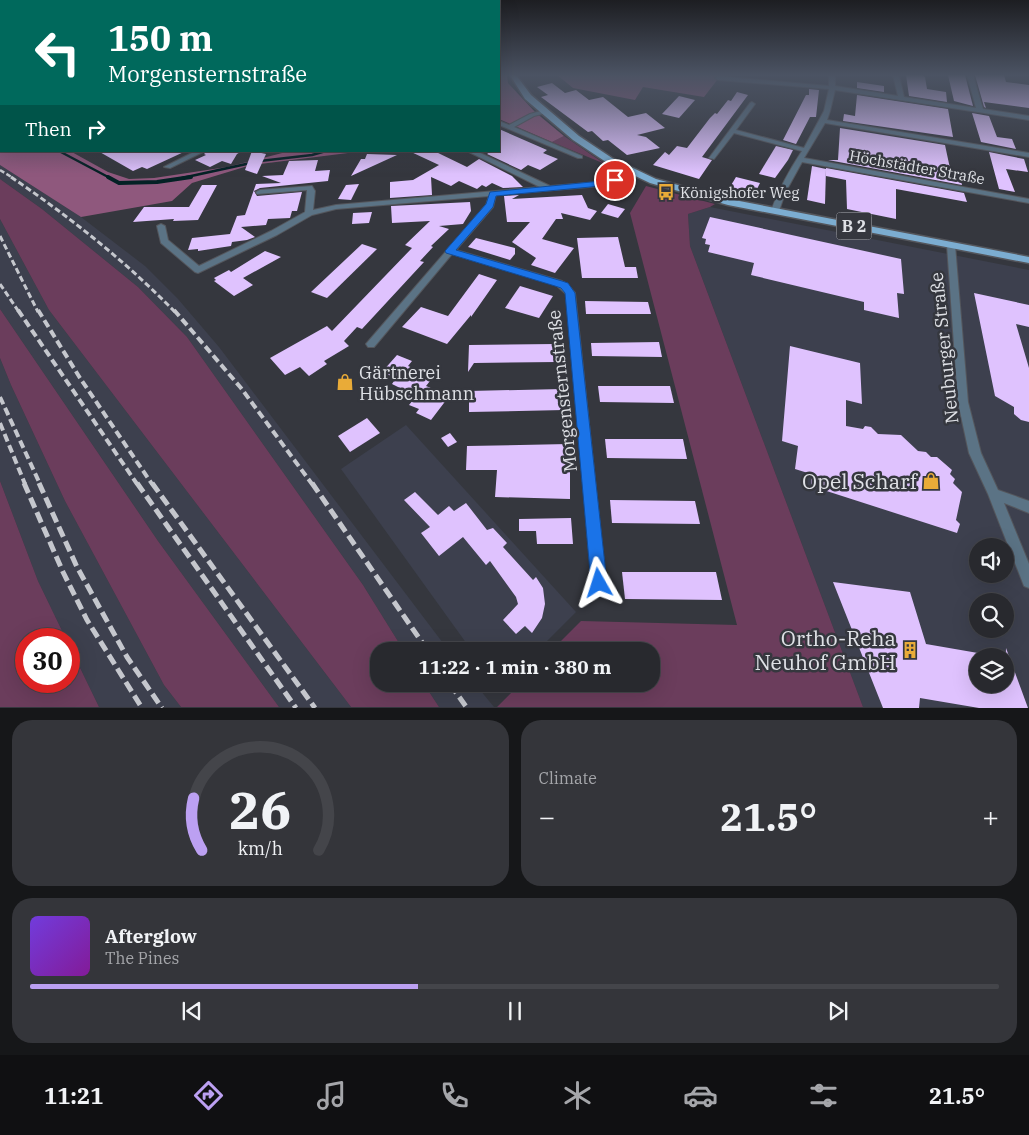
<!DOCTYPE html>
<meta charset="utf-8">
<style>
body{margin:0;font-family:"IBM Plex Serif",serif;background:#34353a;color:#f1f3f6;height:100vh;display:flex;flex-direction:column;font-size:19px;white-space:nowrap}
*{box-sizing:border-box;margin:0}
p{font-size:16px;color:#a5a6aa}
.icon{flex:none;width:28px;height:28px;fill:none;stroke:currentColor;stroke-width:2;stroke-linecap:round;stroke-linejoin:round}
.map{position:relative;height:708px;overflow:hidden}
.sheet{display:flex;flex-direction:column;gap:12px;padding:12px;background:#161719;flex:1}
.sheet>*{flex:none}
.hud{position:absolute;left:0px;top:0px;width:500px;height:152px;box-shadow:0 5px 20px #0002,0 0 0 1px #44454a;background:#00695c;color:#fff;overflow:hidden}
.buttons{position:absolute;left:969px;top:538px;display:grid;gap:10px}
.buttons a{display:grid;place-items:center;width:45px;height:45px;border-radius:50%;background:#28292e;box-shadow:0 5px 20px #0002,0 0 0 1px #44454a;font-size:25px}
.speed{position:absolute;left:15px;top:628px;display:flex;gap:10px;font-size:25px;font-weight:700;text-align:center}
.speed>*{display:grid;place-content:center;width:65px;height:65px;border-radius:50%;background:#28292e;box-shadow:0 5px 20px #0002,0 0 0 1px #44454a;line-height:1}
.speed .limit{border:8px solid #d22;background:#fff;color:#111}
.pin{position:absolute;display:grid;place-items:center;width:42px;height:42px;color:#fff;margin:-21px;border:2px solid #fff;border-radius:50%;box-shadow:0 1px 5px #0007}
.me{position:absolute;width:55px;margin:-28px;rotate:354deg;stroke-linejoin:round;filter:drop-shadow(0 0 4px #0008)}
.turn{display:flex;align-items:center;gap:18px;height:105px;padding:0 25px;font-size:22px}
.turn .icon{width:65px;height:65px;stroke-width:2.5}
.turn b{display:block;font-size:35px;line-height:42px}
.then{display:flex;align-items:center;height:48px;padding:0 25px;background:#0003;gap:10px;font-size:19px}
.big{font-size:38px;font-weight:700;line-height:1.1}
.sheet .tile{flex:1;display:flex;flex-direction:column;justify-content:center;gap:8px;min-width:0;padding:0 18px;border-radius:20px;background:#34353a}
.sheet .dial{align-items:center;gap:0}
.dial svg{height:130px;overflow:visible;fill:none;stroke:#44454a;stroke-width:7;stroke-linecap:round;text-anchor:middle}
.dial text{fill:#f1f3f6;stroke:none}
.song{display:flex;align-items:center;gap:15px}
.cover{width:60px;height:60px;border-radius:8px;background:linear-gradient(135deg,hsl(260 70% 55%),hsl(290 70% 35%))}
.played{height:5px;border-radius:2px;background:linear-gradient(90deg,#bca0f2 40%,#44454a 40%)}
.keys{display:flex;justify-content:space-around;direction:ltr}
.heat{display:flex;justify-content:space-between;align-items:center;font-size:28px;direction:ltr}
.sheet .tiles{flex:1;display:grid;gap:12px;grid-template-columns:1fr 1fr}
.tile:last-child{grid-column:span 2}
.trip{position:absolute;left:370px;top:642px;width:290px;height:50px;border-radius:20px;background:#28292e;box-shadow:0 5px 20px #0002,0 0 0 1px #44454a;font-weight:700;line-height:50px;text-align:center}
.tabs{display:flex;height:80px;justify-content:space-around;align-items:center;background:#101012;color:#a5a6aa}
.tabs .icon{width:35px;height:35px}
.tabs .selected{color:#bca0f2}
.tabs b{font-size:22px;color:#f1f3f6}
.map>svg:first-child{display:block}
.built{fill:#3d404e;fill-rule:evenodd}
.green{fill:#6b3d5c}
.forest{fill:#8f587d}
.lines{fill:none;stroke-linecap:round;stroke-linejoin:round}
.stream-far1{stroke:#042125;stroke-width:2.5}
.stream{stroke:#042125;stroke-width:4}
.building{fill:#dfc2fe}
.minor-casing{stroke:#54565c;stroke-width:2}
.primary-casing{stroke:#54565c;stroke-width:3}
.minor{fill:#5b7385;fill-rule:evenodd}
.primary{fill:#7cadd1;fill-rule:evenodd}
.rail-far3{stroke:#c5c7cd;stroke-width:2.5;stroke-dasharray:5 2.5;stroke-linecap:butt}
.rail-far2{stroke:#c5c7cd;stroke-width:3;stroke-dasharray:6 3;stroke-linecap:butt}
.rail-far1{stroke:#c5c7cd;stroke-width:4;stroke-dasharray:8 4;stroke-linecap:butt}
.rail{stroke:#c5c7cd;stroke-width:5;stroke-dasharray:11 5;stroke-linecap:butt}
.route{fill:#1a73e8;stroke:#114b97}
.labels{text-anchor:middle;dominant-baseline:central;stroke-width:5;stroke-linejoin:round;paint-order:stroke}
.far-street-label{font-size:15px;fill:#dfe1e6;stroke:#35373e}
.far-poi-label{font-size:15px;fill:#dfe1e6;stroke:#35373e;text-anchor:start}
.shield{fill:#35373e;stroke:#acaeb4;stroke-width:1}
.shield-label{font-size:16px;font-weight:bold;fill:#dfe1e6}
.street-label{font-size:18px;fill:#dfe1e6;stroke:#35373e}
.poi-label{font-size:18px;fill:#dfe1e6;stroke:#35373e;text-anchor:start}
.near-poi-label{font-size:21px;fill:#dfe1e6;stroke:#35373e;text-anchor:end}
</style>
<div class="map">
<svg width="1029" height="708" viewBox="0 0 1029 708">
<rect width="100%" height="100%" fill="#35373e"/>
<g class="built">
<polygon points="0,165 81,217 145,266 178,299 219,347 449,651 404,651 363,585 187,337 138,287 42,209 0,179"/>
<path d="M710,207L1029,270V707H863L690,246L688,214ZM978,546H1005V574H978ZM978,601H1005V629H978ZM978,656H1005V684H978Z"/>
<polygon points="0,219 49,310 351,707 279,707 158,541 0,309"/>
<polygon points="0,358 11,385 65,501 164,685 181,707 99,707 69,645 69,639 66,639 38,581 0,481"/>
<polygon points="406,425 576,612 537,651 472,651 341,469"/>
<polygon points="424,684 475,684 494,707 439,707"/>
</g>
<g class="green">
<polygon points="564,136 605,164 552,142"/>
<polygon points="0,179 42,209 138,287 187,337 363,585 404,651 379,651 379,684 424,684 439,707 351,707 49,310 0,219"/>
<polygon points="646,186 715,204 710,207 688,214 690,246 863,707 497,707 520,684 651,684 651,651 551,651 581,621 737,625 630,213"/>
<polygon points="0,309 158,541 279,707 181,707 164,685 65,501 11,385 0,358"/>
<polygon points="0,481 38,581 66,639 26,639 26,681 69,681 69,645 99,707 0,707"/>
</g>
<g class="forest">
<polygon points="499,75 507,75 508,83 535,112 564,136 552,142 499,119"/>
<polygon points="557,75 721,75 704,97 643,87 635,100 573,88"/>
<polygon points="0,117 1,151 70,151 108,172 129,179 154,178 227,167 290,151 364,151 251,165 192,183 172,201 81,217 0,165"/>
</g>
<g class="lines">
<g class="stream-far1">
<polyline points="59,151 110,178"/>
<polyline points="182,178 260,161 312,155 326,151"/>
</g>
<polyline class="stream" points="108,177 119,183 157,182 191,177"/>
</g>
<g class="building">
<polygon points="906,75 922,75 925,77 927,89 946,92 947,102 909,96"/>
<polygon points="948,75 965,75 973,106 954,101"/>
<polygon points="975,75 1004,75 1006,82 1029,85 1029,108 984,102 986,108 984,107"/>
<polygon points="857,82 884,86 884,92 857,88"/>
<polygon points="552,83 565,93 576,90 589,100 603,97 628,117 646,113 665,128 637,135 646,137 660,148 627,155 608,140 603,141 592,131 588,132 541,97 548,95 537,87"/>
<polygon points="809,89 819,90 816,117 810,117 796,144 783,140 806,95 809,95"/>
<polygon points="737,92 748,95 702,157 712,160 699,179 653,165 665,152 669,155 677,146 687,148 710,118 715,113 717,114 728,100 731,101"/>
<polygon points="857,95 948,109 953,137 843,121 844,114 855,116"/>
<polygon points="679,96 695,100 679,118 662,114"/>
<polygon points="972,113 989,116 997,137 1012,139 1016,149 981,142"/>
<polygon points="840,128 945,145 951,173 959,174 962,185 828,160 838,160"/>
<polygon points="499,129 547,150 543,153 558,159 540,170 528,165 521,170 487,154 491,151 499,151"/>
<polygon points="776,146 793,150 788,160 775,178 759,174"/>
<polygon points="98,151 186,151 147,169 142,167 133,171"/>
<polygon points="207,151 242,151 237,154 231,164 222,161 210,167 195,160 206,155 204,154"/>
<polygon points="252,151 266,154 257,174 245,170"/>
<polygon points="409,151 434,151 467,167 479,159 512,176 523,187 503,188 492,183 486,187 482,185 477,189 459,181 451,186 431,177 432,195 390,198 390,182 413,180 439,165"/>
<polygon points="989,152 1024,159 1028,172 1006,169 1015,192 999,189"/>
<polygon points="367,154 397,155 351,176 361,159 365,159"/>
<polygon points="318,160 315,171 330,170 328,181 260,188 254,191 257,196 302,192 297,211 292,211 290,218 268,219 266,225 241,227 255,237 247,240 232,242 231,246 198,251 198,249 188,250 192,238 230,234 237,216 245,215 256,184 281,183 262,176 283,175 289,161"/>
<polygon points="812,166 826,169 825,204 807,200"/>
<polygon points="826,168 964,193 967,202 896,189 896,219 847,209 846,180 826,176"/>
<polygon points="736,177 760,183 755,193 730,187"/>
<polygon points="359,184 351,200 338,199 346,185"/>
<polygon points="202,185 217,185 198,220 173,221 174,219 133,222 144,207 189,207"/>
<polygon points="519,195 512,199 582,195 588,208 597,211 590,220 561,213 563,219 556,219 542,239 574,248 555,273 531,265 536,258 512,242 530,222 507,222 504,196"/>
<polygon points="470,202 471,211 463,224 439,226 449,229 431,246 433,247 420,261 424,262 362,329 357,327 344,341 349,346 324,361 327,364 309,376 300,367 285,375 270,358 327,326 332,331 412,248 405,245 430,221 392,223 391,206"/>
<polygon points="608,204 625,209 618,218 601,213"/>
<polygon points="372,212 369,223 352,224 353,213"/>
<polygon points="710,217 901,259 904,294 897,293 899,318 864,310 864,302 751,275 754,263 708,252 710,245 705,244 706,239 702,238"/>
<polygon points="618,237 625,267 636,267 638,278 582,278 577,238"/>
<polygon points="476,238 515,248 515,254 510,260 468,247"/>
<polygon points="362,244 377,249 327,298 311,292"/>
<polygon points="265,251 281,257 243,278 253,285 234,296 214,281 216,280 214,278 229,270 231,272"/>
<polygon points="479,274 497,280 471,317 471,315 447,344 402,327 421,307 448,316"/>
<polygon points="520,286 553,296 539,318 505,308"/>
<polygon points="974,293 1029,305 1029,327 1016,324 1029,368 1029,422 1021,420 1014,414 1014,407 995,396"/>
<polygon points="585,301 648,302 651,314 586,314"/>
<polygon points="659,342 662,357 592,356 591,343"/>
<polygon points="555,344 557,362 474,363 468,372 469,345"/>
<polygon points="790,346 860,363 862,404 846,400 846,426 863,429 865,426 871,427 878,434 901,435 918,451 926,452 931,457 937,457 952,470 950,474 955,479 953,483 962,492 956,520 960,524 957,533 811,486 811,474 795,469 798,446 782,441"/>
<polygon points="397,355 412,361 408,366 420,371 416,375 430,381 426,386 438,391 436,395 447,399 431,420 416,413 419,409 409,405 413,400 400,394 404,390 392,384 396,378 382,372"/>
<polygon points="598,386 670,386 674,403 600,402"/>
<polygon points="562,389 564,410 469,412 469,391"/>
<polygon points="367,418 380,433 350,452 338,436"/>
<polygon points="450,433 457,442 448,447 441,438"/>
<polygon points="605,439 683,439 687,459 607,458"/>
<polygon points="568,444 570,468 570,499 495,497 497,470 466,470 467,446"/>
<polygon points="415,492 438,515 449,506 454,511 466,503 487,530 493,528 507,543 503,547 533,580 536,577 543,588 545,604 542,618 532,633 525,626 516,634 503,620 518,604 516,597 490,561 486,565 463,537 439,556 421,533 430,527 404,500"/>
<polygon points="610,500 695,501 700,524 612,523"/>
<polygon points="571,518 573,544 537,544 536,531 519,531 519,519"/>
<polygon points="622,572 716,572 722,600 625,599"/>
<polygon points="833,582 910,592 926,644 978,653 978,684 1005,684 1006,648 1028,708 979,708 920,698 919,708 883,708"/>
</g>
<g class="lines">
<g class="minor-casing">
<g id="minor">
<path d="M829,75H835V86L898,96L893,75H899L904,97L976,108L967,75H973L983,109L1029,116V120L835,90L830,111L827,120L1029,153V157L825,123L804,158L1029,199V203L802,162L785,193L779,211L778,213H772L771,211C779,189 790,169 802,151L734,133L714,159L709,158L750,103L752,102L755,104L736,130L804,148L824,111L829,89L718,80L715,78L718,76L829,86Z"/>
<polygon points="544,110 547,112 546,113 534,116 514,127 582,156 582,158 578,158 499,125 499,121 509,125 530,114"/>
<polygon points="196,151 205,151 170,168 164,167"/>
<polygon points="467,151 476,151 550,186 600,182 630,170 637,172 601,186 496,195 493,207 456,250 562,281 567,284 575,293 606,583 604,588 599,590 594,588 592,583 566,294 556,285 452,254 374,347 368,347 366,344 486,205 489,196 336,209 312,215 277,235 198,273 195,272 161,243 157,226 161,224 165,226 168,240 199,266 271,231 305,212 307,190 257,194 256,192 260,190 312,186 315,191 313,210 336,205 540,187"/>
<polygon points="951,242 955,245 968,402 981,453 998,490 1029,501 1029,513 1004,503 1029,564 1029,588 1024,586 988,494 969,453 958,402 947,245"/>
</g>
</g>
<g class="primary-casing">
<polygon id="primary" points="510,75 516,75 531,95 579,136 612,158 656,179 729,199 1029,257 1029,263 728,205 650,183 606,162 573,140 525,99"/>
</g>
<use href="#minor" class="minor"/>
<use href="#primary" class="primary"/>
<polyline class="rail-far3" points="0,170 13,178"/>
<g class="rail-far2">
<path d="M11,177C70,217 125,261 175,312"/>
<polyline points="0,236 38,312"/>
<polyline points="0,284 19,312"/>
</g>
<g class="rail-far1">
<polyline points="18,310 137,484"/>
<polyline points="38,310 80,378 152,484"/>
<polyline points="174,310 241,388 312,484"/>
<polyline points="0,397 40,484"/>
<polyline points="0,423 25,484"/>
</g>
<g class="rail">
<polyline points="24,483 63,572 87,620 142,708"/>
<polyline points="39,483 77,567 127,657 162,708"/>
<polyline points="137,483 296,708"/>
<polyline points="152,483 315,708"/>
<polyline points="312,483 428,651"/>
<polyline points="450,684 467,708"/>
</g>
</g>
<linearGradient id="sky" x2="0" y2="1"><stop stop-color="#1d1e22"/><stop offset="0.43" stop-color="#4b5363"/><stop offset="1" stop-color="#4b5363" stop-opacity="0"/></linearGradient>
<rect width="1029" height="174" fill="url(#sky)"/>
<polygon class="route" points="615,178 618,178 618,182 601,186 496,196 493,207 456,250 562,281 568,283 575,293 607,583 604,589 599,591 594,589 591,583 565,293 561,288 555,286 446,253 445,251 486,204 490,192 601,181"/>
<defs>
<g id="bus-bare" transform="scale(1.35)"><path d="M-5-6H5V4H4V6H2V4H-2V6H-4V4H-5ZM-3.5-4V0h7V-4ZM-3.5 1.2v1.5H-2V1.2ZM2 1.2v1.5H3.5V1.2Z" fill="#e9ab38" stroke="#35373e" stroke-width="2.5" paint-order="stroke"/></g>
<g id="shop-bare" transform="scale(1.35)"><path d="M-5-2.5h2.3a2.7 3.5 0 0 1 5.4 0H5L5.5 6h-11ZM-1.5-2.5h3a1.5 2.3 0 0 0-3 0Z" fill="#e9ab38" stroke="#35373e" stroke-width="2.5" paint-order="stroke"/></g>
<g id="building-bare" transform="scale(1.35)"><path d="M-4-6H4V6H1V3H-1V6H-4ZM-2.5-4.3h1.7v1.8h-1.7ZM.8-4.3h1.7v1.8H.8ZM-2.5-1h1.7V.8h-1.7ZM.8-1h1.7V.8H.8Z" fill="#e9ab38" stroke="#35373e" stroke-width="2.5" paint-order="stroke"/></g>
</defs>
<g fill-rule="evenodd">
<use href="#bus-bare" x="666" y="192"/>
<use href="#shop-bare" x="345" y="382"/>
<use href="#shop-bare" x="931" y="481"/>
<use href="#building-bare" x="910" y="650"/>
</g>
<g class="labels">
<g class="far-street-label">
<text transform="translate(917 167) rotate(10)">Höchstädter Straße</text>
</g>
<g class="far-poi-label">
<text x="680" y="192">Königshofer Weg</text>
</g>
<rect class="shield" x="836.5" y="212.5" width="35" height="27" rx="4"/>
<g class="shield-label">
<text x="854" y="226">B 2</text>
</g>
<g class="street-label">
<text transform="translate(944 348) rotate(-96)">Neuburger Straße</text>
<text transform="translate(562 391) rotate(-96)">Morgensternstraße</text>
</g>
<g class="poi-label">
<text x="359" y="372">Gärtnerei<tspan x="359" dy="21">Hübschmann</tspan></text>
</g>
<g class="near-poi-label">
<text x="917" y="481">Opel Scharf</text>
<text x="896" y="638">Ortho-Reha<tspan x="896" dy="24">Neuhof GmbH</tspan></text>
</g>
</g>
</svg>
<div class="buttons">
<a><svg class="icon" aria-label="sound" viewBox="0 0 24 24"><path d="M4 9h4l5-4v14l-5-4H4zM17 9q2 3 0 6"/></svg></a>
<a><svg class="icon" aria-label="search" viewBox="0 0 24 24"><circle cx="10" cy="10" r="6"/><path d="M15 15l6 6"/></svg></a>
<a><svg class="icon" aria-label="layers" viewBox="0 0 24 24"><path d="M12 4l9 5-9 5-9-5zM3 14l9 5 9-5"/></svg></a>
</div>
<div class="speed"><div class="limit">30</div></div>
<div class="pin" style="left:615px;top:180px;background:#d93025"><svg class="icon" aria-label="arrive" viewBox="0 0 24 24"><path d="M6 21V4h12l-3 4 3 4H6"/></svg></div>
<svg class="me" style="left:599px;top:583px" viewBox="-20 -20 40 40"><path d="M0-17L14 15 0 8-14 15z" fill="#1a73e8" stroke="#fff" stroke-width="4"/></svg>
<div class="trip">11:22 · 1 min · 380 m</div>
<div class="hud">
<div class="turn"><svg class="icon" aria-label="left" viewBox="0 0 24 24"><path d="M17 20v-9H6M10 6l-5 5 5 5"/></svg><div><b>150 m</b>Morgensternstraße</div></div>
<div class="then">Then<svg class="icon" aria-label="right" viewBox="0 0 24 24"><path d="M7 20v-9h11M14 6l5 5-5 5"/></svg></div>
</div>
</div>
<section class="sheet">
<div class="tiles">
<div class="tile dial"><svg viewBox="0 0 100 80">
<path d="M14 69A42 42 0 1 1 86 69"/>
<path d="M14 69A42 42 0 0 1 9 37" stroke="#bca0f2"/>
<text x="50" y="56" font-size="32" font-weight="700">26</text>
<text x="50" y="72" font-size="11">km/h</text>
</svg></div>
<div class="tile"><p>Climate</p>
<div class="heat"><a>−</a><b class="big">21.5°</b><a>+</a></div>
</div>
<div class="tile">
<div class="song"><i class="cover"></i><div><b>Afterglow</b><p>The Pines</p></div></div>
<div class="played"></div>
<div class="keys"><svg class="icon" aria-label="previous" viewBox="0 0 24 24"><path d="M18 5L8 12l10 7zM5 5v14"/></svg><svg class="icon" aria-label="pause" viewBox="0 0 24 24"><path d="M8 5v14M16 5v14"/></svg><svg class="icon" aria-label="next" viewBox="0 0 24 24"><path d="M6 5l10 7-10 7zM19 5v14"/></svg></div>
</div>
</div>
</section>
<nav class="tabs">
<b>11:21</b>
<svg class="icon selected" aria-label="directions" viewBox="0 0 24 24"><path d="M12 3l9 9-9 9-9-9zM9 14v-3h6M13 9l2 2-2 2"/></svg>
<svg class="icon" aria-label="music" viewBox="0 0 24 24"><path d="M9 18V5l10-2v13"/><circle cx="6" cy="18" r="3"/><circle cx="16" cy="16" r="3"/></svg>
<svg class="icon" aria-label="phone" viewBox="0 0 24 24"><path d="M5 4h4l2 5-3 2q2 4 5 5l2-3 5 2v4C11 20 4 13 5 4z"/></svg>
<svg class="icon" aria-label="climate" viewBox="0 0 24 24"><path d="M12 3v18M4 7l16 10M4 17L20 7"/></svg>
<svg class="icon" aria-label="car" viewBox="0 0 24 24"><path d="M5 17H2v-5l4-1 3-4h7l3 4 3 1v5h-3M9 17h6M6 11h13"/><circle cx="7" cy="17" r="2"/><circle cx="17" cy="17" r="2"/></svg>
<svg class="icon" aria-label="filters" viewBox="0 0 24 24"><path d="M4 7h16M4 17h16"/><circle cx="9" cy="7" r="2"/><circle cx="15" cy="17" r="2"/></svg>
<b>21.5°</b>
</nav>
